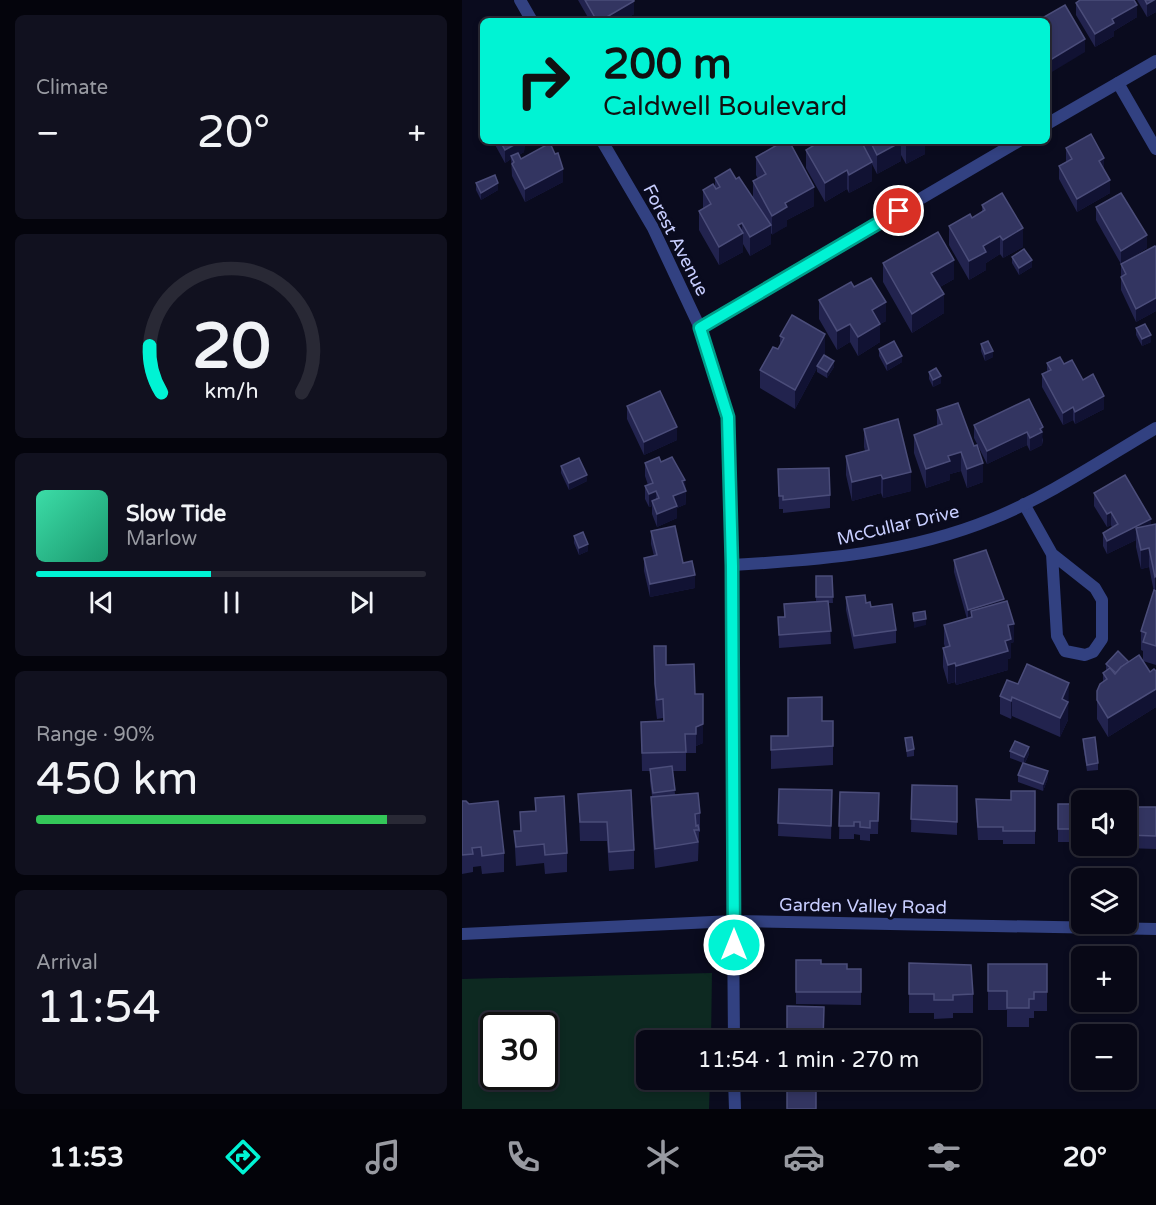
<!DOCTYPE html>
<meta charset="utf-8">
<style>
body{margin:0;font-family:"Varela Round",sans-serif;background:#11111f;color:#f1f3f6;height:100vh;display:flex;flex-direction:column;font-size:22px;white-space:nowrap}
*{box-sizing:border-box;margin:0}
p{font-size:20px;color:#989aa1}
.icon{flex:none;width:33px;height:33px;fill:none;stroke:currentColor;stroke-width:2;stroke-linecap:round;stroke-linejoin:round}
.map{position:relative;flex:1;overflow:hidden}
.side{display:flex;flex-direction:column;gap:15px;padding:15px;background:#04040c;width:462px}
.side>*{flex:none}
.top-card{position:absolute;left:18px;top:18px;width:570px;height:126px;border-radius:9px;box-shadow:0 3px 9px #0003,0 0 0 2px #292935;background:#00f3d4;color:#111;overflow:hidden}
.buttons{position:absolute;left:609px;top:790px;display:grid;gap:12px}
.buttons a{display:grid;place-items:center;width:66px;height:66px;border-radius:9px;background:#080816;box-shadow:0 3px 9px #0003,0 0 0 2px #292935;font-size:30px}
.speed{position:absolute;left:18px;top:1012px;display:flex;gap:12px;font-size:30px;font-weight:700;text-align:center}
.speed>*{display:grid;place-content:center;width:78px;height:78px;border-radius:50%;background:#080816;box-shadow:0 3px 9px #0003,0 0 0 2px #292935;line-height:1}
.speed .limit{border:3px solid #111;border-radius:9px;background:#fff;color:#111}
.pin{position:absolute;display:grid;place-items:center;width:51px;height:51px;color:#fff;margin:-26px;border:3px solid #fff;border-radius:50%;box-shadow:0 2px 6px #0007}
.me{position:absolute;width:66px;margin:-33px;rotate:0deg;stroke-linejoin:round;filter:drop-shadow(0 0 4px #0008)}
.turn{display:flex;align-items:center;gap:21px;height:126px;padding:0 24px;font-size:27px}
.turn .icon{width:78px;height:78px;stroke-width:2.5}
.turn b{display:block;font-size:42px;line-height:51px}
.big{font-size:45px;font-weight:600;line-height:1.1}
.side .tile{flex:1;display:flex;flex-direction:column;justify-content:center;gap:9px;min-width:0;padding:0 21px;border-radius:9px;background:#11111f}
.side .dial{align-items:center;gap:0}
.dial svg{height:156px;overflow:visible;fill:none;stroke:#292935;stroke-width:7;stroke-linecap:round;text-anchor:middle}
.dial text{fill:#f1f3f6;stroke:none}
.song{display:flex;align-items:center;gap:18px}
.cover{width:72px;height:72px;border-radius:9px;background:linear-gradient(135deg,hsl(160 70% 55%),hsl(160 70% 35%))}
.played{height:6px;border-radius:3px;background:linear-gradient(90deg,#00f3d4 45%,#292935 45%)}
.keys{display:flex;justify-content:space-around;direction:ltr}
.heat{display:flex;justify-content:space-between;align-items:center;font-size:33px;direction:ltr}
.charge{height:9px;border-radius:4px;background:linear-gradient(90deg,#34c759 90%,#292935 0)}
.trip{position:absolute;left:174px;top:1030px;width:345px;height:60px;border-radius:9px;background:#080816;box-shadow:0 3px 9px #0003,0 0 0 2px #292935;font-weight:600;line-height:60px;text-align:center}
.menu{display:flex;height:96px;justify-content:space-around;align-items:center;background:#030309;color:#989aa1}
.menu .icon{width:42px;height:42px}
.menu .active{color:#00f3d4}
.menu b{font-size:27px;color:#f1f3f6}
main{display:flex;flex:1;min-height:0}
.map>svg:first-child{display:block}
.green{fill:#0d2921;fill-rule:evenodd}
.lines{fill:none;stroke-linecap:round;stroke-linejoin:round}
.minor{stroke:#324181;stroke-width:12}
.tertiary{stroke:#324181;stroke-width:12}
.wall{fill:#22234e}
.shaded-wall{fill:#111233}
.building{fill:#333561;stroke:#4b4d7a;stroke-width:1.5}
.route-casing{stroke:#009e8a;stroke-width:15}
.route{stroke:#00f3d4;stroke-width:10}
.labels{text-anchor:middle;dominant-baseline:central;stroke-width:6;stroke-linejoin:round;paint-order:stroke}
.street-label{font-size:18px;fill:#c8ceff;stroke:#0a0b1e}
</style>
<main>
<section class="side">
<div class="tile"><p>Climate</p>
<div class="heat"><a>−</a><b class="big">20°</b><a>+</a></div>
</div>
<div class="tile dial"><svg viewBox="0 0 100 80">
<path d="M14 69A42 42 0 1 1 86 69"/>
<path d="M14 69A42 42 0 0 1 8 45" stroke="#00f3d4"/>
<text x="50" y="56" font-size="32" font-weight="700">20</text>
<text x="50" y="72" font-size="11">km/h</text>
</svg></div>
<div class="tile">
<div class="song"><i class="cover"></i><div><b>Slow Tide</b><p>Marlow</p></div></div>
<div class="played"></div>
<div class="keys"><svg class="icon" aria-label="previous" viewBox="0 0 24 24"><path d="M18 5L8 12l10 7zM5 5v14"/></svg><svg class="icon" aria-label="pause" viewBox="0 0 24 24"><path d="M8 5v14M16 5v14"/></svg><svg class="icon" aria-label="next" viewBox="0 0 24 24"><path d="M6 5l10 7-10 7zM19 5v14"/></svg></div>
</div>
<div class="tile"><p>Range · 90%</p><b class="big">450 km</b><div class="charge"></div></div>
<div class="tile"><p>Arrival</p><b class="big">11:54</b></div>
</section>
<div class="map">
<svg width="694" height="1109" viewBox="0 0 694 1109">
<rect width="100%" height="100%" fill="#0a0b1e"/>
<path class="green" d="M250,973L249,1041H184V1080H248L247,1109H0V979ZM32,1026H82V1077H32Z"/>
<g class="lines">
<g class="minor">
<polyline points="656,83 694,149"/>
<polyline points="585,124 694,61"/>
<polyline points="238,328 557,141"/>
<polyline points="562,504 590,554 595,636 603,651 623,655 631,652 640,639 640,600 633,588 590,554"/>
<path d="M270,565C359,560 447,553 530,519C587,496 641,459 694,428"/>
<polyline points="271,921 272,1041"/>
<polyline points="272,1080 273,1109"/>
</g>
<g class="tertiary">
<polyline points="58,0 70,21"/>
<polyline points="140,141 191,228 238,328 266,417 270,565 271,921"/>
<polyline points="0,934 271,921 694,929"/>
</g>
</g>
<g class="wall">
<polygon points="116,0 172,0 172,14 160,21 128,21"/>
<polygon points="675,0 694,0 694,12 685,17"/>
<polygon points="614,3 675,17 652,31 652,36 633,47 614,15"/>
<polygon points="31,141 63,141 62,152 57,155 59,159 101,182 63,202 50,176 49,159 43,163"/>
<polygon points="359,141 463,141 463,154 444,164 439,155 439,161 415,174 410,164 410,181 387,193 385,189 363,202 344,168 344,150"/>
<polygon points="604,148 642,171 648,193 615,212 597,179 597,166 604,162"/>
<polygon points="294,157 352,206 325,220 325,226 309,234 309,244 288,256 281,244 281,252 257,265 237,230 237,211 241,209 241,190 253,188 253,178 274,179 291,197 291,181 296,179 294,175"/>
<polygon points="14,183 36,190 19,200 14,190"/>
<polygon points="520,205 561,247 541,258 538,254 524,263 524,270 507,280 487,245 487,226 510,218 520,212"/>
<polygon points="634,207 685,248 659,264 634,220"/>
<polygon points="694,247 694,311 674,322 659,290 659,264"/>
<polygon points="550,257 570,267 557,275 550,263"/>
<polygon points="421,263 492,279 478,287 482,313 450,333 421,282"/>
<polygon points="392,287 424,321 418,324 418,342 396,356 388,342 375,350 357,319 357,300"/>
<polygon points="674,328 689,342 680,346 674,335"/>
<polygon points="318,336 363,353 362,355 372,367 365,378 355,372 355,368 333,409 298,388 298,370 316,349 318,345"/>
<polygon points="519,344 531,357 523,361 519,351"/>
<polygon points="417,349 440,362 425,371 417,356"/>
<polygon points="585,363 602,364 621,380 642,409 613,424 611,420 601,425 580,387 580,374 585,372"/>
<polygon points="467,372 479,383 471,387 467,379"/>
<polygon points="567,399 581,440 580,445 568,451 565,445 525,464 512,438 512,425"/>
<polygon points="165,406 215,440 182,455 165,419"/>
<polygon points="475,410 521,482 505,488 499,471 488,474 488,480 464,488 452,453 452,435 475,426"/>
<polygon points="402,429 449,491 421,498 419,493 390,501 384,475 384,456 403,451 402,447"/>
<polygon points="199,462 223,480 224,504 215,508 215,518 195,527 190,514 190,506 187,507 183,499 183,486 186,485 183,476 183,463"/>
<polygon points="99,466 125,481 107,490 99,473"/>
<polygon points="316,469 368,495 368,508 321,513 321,509 317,509"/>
<polygon points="632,493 689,525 694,524 694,665 681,661 681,651 679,650 679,631 692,592 687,567 679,569 674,547 674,540 645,554 641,546 641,533 650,528 649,525 645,527 632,506"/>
<polygon points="189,531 233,588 188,597 182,571 182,558 192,556 189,544"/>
<polygon points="112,536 126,551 117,555 112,543"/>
<polygon points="492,560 542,601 552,642 549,643 549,658 546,659 546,670 494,685 493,682 486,684 481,667 481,648 483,647 482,644 482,625 505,619 492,572"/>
<polygon points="354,576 370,576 371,603 367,603 369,644 317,648 316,617 322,617 322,604 354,601"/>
<polygon points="384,597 404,603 409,607 434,630 434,643 392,649 384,610"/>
<polygon points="192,646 204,665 233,694 241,743 234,746 234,753 224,753 224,771 211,771 213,794 238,813 238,832 237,832 236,861 193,868 189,815 189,797 190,796 188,782 188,771 180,771 179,722 201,721 201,718 195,719 193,703"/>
<polygon points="667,662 688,672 694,671 694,707 646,737 635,719 635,691 641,682 641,673 644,671 644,664"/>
<polygon points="556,684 607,701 606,704 606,720 598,737 550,716 549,719 538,714 538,696"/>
<polygon points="360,721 371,721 371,765 309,769 309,736 326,736"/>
<polygon points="443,738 452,749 452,756 445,757"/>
<polygon points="621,739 636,763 636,770 625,771 621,746"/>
<polygon points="548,751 567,754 563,763 586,778 581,791 556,782 556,775 561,763 548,758"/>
<polygon points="450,785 495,786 495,835 449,832"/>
<polygon points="317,789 370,790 369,839 316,836"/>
<polygon points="573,791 573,844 541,844 541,840 516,840 514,812 514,799 549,800"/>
<polygon points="378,792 417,793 416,834 408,834 408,841 398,840 398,835 392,834 392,839 377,839"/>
<polygon points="116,794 172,850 172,869 147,871 145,841 118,841"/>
<polygon points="73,798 105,853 105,872 83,874 82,863 54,866 52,831 58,831 58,812 73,811"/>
<polygon points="0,801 42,853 42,872 20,874 19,866 11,867 11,872 0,874"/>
<polygon points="596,804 620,804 620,846 637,846 637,853 616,853 616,842 596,842"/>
<polygon points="664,807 694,807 694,849 663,848 663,846 664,846"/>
<polygon points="334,960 385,969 399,969 399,1005 334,1004"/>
<polygon points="447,963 511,994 511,1013 491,1013 491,1018 472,1019 472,1013 447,1013"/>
<polygon points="526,964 585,964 585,1011 572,1011 572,1018 567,1018 567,1027 545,1027 545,1010 526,1010"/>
<rect x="343" y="1080" width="28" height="6"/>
</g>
<g class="shaded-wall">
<polygon points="692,0 694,0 694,12 685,17 685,4"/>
<polygon points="172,1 172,14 160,21 138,21"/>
<polygon points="675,5 675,17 652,31 652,36 633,47 633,34 650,19"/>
<polygon points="623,39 623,52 585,75 585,62"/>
<polygon points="58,141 63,141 62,152 50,159 49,156 49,159 43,163 43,150"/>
<polygon points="452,141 463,141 463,154 444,164 444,145"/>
<polygon points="439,142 439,161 415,174 415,155"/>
<polygon points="642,158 642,171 637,161"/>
<polygon points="410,162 410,181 387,193 387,175"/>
<polygon points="101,169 101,182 63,202 63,189"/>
<polygon points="385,170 385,189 363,202 363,183"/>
<polygon points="648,180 648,193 615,212 615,199"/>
<polygon points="36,183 36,190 19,200 19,193"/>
<polygon points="352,187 352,206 325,220 325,226 310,235 310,216 323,203"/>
<polygon points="280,223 280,234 281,233 281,252 257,265 257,247 276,225"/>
<polygon points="309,225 309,244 288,256 288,237"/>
<polygon points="561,228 561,247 541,258 541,240"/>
<polygon points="685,235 685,248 659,264 659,251"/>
<polygon points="538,236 538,254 524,263 524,270 507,280 507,261 521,246"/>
<polygon points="492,260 492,279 469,292 469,273"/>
<polygon points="570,260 570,267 557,275 557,268"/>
<polygon points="482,294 482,313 450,333 450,314"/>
<polygon points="694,298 694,311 674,322 674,309"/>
<polygon points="424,302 424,321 418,324 418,342 396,356 396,337 410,310"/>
<polygon points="388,324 388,342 375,350 375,331"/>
<polygon points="363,334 363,353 356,366 355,366 355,368 333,409 333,390"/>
<polygon points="689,335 689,342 680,346 680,339"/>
<polygon points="531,351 531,357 523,361 523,354"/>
<polygon points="440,356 440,362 425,371 425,364"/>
<polygon points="372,361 372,367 365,378 365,372"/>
<polygon points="479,376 479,383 471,387 471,380"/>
<polygon points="642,396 642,409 613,424 613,412"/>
<polygon points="611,407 611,420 601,425 601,413"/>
<polygon points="215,427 215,440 182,455 182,442"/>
<polygon points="581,427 580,445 568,451 568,438"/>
<polygon points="565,432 565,445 525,464 525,451"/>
<polygon points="499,452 499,471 488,474 488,480 464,488 464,469 486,456"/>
<polygon points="521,463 521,482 505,488 505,469"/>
<polygon points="449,472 449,491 421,498 421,479"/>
<polygon points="125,475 125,481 107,490 107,483"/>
<polygon points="419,475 419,493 390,501 390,482"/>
<polygon points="223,480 224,504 215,508 215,518 195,527 195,514 220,481"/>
<polygon points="194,491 194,504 190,501 190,506 187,507 187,494"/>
<polygon points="649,512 649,525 645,527 645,514"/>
<polygon points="689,519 689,532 674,528 674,540 645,554 645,541"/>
<polygon points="126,544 126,551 117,555 117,548"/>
<polygon points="687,548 687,567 679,569 679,550"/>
<polygon points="233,575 233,588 188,597 188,584"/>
<polygon points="694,576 694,595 693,596 693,577"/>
<polygon points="542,599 542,612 510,617 509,611 509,622 506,623 506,610"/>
<polygon points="464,619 464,625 452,628 452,621"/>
<polygon points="552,624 552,642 549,643 549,658 546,659 546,670 494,685 494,666 543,641 546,625"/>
<polygon points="493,663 493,682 486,684 486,665"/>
<polygon points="607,683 606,720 598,737 598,718 600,699"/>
<polygon points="694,689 694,707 646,737 646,718"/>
<polygon points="550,697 550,716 549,719 549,701"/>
<polygon points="241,724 241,743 234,746 234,727"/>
<polygon points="567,747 567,754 562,764 562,757"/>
<polygon points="586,771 586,778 581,791 581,784"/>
</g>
<g class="building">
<polygon points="123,0 172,0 172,1 138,21 135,21"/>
<polygon points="618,0 672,0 675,5 650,19 652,23 633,34 614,3"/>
<polygon points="683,0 692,0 685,4"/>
<polygon points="603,5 623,39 585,62 585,21 575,21"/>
<polygon points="629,134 642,158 637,161 648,180 615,199 597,166 610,159 604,148"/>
<polygon points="38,141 59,141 43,150"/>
<polygon points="322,141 327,141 352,187 323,203 325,207 310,216 291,181 304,174 294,157"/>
<polygon points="359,141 399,141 410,162 387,175 385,170 363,183 344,150"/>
<polygon points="408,141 438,141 439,142 415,155"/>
<polygon points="441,141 452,141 444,145"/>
<polygon points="88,143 93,154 96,153 101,169 63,189 50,164 52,162 49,156 56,153 59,159"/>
<polygon points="268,169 274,179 277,177 309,225 288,237 280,223 276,225 281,233 257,247 237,211 249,204 241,190 251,184 254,189 258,187 253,178"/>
<polygon points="33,175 36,183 19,193 14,183"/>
<polygon points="540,193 561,228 541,240 538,236 521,246 524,252 507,261 487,226 508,214 510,218 523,210 520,205"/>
<polygon points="659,193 685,235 659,251 634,207"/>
<polygon points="476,232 492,260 469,273 482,294 450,314 421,263"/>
<polygon points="693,246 694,247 694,298 674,309 659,277 664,274 659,264"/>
<polygon points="562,249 570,260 557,268 550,257"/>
<polygon points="409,278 424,302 410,310 418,324 396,337 388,324 375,331 357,300 389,282 392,287"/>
<polygon points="330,315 363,334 333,390 298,370 311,347 316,349 322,338 318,336"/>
<polygon points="683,324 689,335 680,339 674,328"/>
<polygon points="432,341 440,356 425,364 417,349"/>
<polygon points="526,341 531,351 523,354 519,344"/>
<polygon points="362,355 372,361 365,372 355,366"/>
<polygon points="598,357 602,364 610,360 621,380 631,374 642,396 613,412 611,407 601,413 580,374 589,370 585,363"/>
<polygon points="474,368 479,376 471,380 467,372"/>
<polygon points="198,391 215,427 182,442 165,406"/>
<polygon points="567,399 581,427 578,429 580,432 568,438 565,432 525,451 512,425"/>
<polygon points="496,403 512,446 515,445 521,463 505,469 499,452 486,456 488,461 464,469 452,435 480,424 475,410"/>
<polygon points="436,419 449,472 421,479 419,475 390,482 384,456 407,450 402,429"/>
<polygon points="197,457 199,462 210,457 223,480 220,481 224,491 211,496 215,506 195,514 190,501 197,498 194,491 187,494 183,486 191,483 183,463"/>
<polygon points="117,458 125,475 107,483 99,466"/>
<polygon points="367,468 368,495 321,500 321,496 317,496 316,469"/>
<polygon points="663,475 689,519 645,541 641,533 656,524 649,512 645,514 632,493"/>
<polygon points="694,524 694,576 693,577 687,548 679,550 674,528"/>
<polygon points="213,526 221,563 230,561 233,575 188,584 182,558 195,555 189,531"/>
<polygon points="121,532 126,544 117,548 112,536"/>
<polygon points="524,550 542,599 506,610 492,560"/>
<polygon points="354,576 370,576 371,597 354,597"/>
<polygon points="692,590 694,591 694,646 681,642 684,633 679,631"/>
<polygon points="403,595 404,603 408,602 409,607 430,604 434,630 392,636 384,597"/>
<polygon points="366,601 369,631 317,635 316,617 323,617 322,604"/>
<polygon points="545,601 552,624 546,625 549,639 543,641 546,651 494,666 493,663 486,665 481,648 488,646 482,625 510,617 509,611"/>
<polygon points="463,611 464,619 452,621 451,613"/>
<polygon points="192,646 204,646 204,665 232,664 233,694 241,694 241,724 234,727 234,734 223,734 224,752 180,753 179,722 202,721 201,699 195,700 193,684"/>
<polygon points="656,651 667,662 659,667 654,673 644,664"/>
<polygon points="677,655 688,672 692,669 694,671 694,689 646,718 635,700 635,691 638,684 645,679 641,673 648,668 653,674 659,667"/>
<polygon points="565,664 607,683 600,699 606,702 598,718 550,697 549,701 538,696 545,680 556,684"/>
<polygon points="360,697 360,721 371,721 371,746 309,750 309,736 326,736 326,698"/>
<polygon points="450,737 452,749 445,751 443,738"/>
<polygon points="633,737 636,763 625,765 621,739"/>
<polygon points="553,741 567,747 562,757 548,751"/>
<polygon points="561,763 586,771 581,784 556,775"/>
<polygon points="210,766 213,790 191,793 188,769"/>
<polygon points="450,785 495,786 495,822 449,819"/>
<polygon points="317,789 370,790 369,826 316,823"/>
<polygon points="169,790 172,850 147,852 145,822 118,822 116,794"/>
<polygon points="549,791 573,791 573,831 541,831 541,827 516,827 514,799 549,800"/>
<polygon points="378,792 417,793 416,821 408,821 408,828 398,827 398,822 392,822 392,826 377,826"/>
<polygon points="236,793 238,813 233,814 234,826 236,825 237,830 232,830 236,842 193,849 189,797"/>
<polygon points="102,796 105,853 83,855 82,844 54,847 52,831 59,831 58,812 74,811 73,798"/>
<polygon points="0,801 4,801 7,804 36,801 42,853 20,856 19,847 10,848 11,854 0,855"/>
<polygon points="596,804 620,804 620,840 616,840 616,829 596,829"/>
<polygon points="664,807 694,807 694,836 664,835"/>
<polygon points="334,960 359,960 359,964 385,964 385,969 399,969 399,992 334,992"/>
<polygon points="447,963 509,965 511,994 491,995 491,1000 472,1000 472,994 447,994"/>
<polygon points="526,964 585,964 585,992 572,992 572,999 567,999 567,1008 545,1008 545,991 526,991"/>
<polygon points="325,1006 362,1007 361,1041 325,1041"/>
<rect x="325" y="1088" width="29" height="21"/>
</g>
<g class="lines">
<g class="route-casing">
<polyline id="route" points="272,945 270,566 266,417 238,328 437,211"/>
</g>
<use href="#route" class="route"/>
</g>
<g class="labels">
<g class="street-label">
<text transform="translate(214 240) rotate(63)">Forest Avenue</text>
<text transform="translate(436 525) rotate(-13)">McCullar Drive</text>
<text transform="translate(401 906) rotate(1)">Garden Valley Road</text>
</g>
</g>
</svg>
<div class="buttons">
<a><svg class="icon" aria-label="sound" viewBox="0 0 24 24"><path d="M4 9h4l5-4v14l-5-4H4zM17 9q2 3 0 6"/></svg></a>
<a><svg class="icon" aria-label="layers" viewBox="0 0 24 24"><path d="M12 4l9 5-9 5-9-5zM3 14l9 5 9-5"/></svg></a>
<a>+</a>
<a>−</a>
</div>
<div class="speed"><div class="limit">30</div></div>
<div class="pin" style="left:437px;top:211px;background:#d93025"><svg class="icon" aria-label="arrive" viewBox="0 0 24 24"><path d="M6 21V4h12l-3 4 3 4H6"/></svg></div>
<svg class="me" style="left:272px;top:945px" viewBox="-20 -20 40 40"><circle r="17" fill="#00f3d4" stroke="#fff" stroke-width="3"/><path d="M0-11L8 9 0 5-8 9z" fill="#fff"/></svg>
<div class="trip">11:54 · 1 min · 270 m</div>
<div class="top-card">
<div class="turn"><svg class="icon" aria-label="right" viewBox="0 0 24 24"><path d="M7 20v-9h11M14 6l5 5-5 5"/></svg><div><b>200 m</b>Caldwell Boulevard</div></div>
</div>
</div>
</main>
<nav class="menu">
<b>11:53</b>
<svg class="icon active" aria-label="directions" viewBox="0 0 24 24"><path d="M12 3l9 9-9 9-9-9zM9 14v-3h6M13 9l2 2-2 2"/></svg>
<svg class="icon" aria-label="music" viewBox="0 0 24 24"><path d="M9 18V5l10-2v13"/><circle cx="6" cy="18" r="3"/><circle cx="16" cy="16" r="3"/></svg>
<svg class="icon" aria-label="phone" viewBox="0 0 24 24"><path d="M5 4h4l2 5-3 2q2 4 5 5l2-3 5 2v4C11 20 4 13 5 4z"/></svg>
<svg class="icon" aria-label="climate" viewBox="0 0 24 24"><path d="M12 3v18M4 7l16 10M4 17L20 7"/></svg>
<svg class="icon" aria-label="car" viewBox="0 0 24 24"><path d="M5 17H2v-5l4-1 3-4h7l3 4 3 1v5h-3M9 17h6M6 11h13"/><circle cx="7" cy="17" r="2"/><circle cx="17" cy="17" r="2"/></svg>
<svg class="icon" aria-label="filters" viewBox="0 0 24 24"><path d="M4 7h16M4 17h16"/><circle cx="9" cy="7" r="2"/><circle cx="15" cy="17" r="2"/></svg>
<b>20°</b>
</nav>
